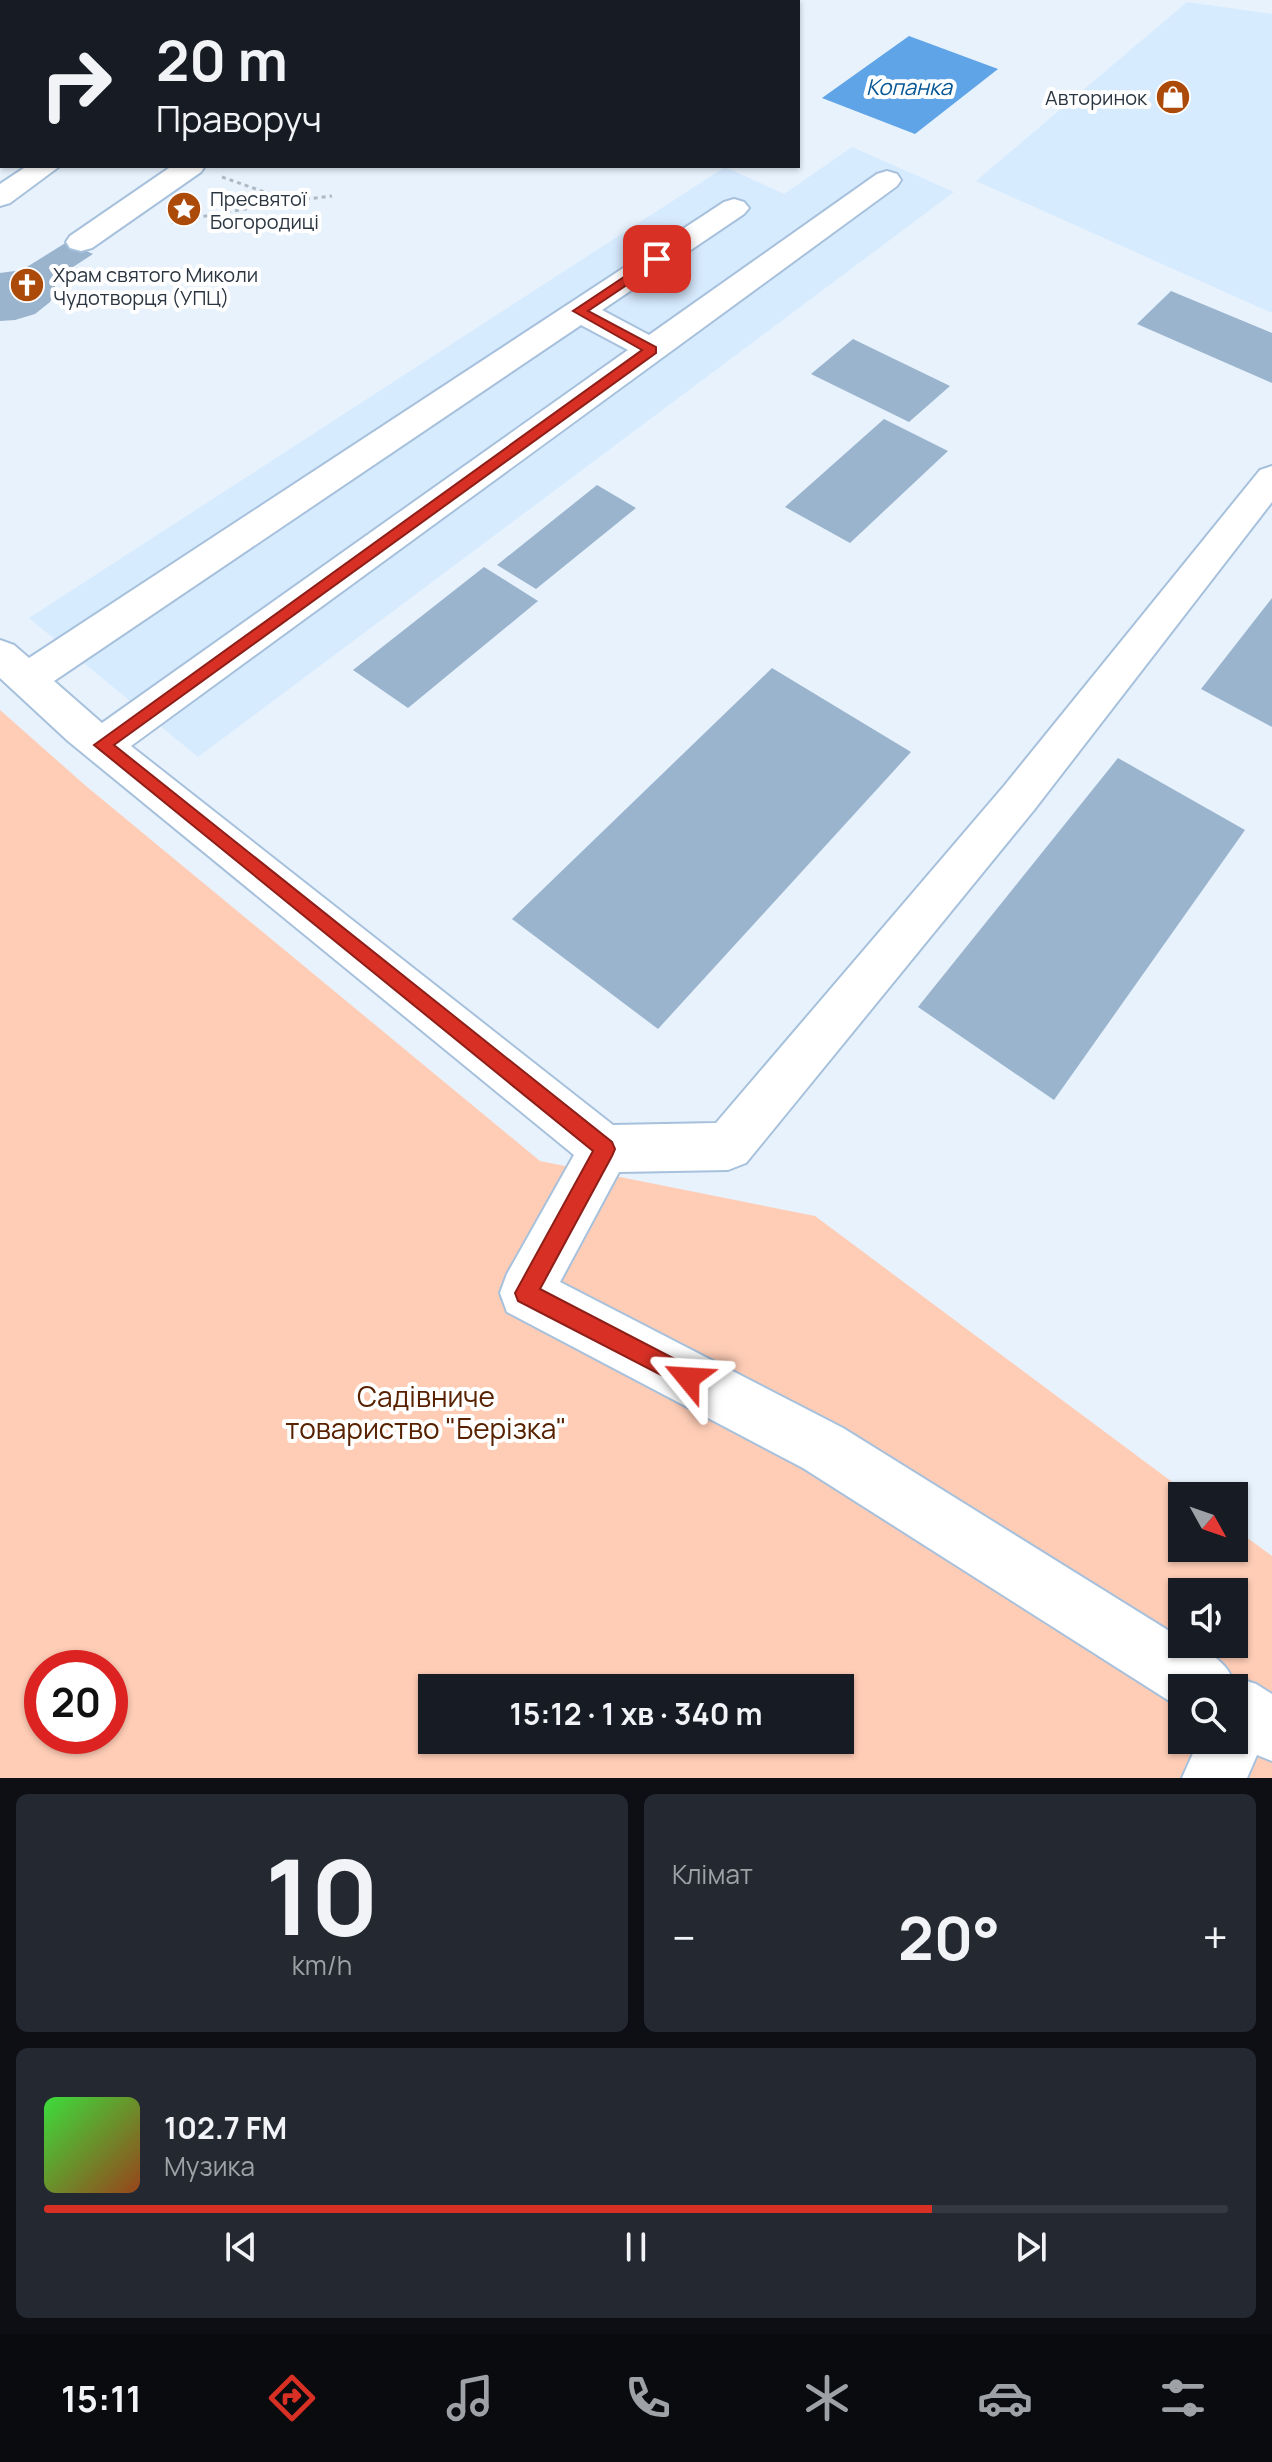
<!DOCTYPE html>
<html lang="uk">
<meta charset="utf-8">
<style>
body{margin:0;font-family:Manrope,sans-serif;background:#242831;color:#f1f3f6;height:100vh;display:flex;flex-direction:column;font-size:30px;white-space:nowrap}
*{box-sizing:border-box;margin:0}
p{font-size:26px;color:#9ea1a6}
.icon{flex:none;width:44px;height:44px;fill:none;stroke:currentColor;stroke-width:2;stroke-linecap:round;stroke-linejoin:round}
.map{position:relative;height:1778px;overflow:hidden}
.details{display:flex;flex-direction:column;gap:16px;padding:16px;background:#0d0f14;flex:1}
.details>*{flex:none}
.hud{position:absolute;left:0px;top:0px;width:800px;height:168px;box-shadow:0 2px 6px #0004;background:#171b24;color:#f1f3f6;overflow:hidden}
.needle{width:52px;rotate:130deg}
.buttons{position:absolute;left:1168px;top:1482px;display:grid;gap:16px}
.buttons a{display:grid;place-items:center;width:80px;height:80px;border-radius:0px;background:#171b24;box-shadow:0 2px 6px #0004;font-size:40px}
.speed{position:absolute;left:24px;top:1650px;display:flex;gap:16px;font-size:40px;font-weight:700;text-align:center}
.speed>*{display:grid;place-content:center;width:104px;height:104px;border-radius:50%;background:#171b24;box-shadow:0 2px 6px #0004;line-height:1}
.speed .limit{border:12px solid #d22;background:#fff;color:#111}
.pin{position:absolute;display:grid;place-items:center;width:68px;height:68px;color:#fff;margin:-34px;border-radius:16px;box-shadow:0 4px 12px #0006}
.me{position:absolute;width:88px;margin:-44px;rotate:297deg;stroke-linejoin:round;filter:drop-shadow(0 0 6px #0008)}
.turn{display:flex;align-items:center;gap:28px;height:168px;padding:0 24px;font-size:36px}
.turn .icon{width:104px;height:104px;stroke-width:2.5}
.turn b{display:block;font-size:56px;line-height:68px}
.big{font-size:60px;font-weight:700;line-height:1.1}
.details .widget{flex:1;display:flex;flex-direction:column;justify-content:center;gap:12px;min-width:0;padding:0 28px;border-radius:12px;background:#242831}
.details .dial{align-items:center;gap:0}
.dial b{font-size:104px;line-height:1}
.song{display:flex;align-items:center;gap:24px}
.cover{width:96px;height:96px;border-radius:12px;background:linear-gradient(135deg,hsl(120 70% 55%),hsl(20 70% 35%))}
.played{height:8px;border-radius:4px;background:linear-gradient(90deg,#d93025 75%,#363941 75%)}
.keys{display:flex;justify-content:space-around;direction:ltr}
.heat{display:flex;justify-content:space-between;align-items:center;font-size:44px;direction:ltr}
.details .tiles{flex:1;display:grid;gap:16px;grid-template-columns:1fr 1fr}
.widget:last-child{grid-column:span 2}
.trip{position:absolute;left:418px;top:1674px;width:436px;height:80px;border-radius:0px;background:#171b24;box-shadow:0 2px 6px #0004;font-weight:700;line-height:80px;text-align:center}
.tabs{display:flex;height:128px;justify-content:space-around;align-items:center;background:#090b0e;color:#9ea1a6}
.tabs .icon{width:56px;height:56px}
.tabs .current{color:#d93025}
.tabs b{font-size:36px;color:#f1f3f6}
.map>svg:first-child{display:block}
.built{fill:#d7ebff}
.green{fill:#ffcdb6;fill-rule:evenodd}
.water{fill:#5fa4e7}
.building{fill:#9ab4ce}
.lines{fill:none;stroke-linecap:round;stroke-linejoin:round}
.minor-casing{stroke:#a7c1dc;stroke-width:4}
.path{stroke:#aeb9c4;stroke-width:3;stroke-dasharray:4 4;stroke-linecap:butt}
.minor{fill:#fff;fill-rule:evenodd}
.route{fill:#d93025;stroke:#8d1f18;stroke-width:2}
.labels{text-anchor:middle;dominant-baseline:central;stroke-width:8;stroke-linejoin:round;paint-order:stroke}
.far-poi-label{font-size:20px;fill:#2b3641;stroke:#fff;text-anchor:start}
.far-water-label{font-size:22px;font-style:italic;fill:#075795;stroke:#fff}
.near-park-label{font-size:28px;fill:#582100;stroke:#fff}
</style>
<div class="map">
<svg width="1272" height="1778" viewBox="0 0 1272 1778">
<rect width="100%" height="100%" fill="#e7f2fd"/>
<g class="built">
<polygon points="0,0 233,0 2,2 0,149"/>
<polygon points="1187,2 1272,14 1272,313 976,181"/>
<polygon points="852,147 954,192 198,757 29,618 725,167 784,194"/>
</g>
<path class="green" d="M0,710L86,786L540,1161L815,1216L1191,1496H1182V1548H1234V1528L1272,1556V1778H0ZM1182,1592H1234V1644H1182ZM42,1668H110V1736H42ZM432,1688H840V1740H432ZM1182,1688H1234V1740H1182Z"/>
<polygon class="water" points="909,36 998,69 915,134 822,98"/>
<g class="building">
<polygon points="67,242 93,254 53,280 56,290 50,302 35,314 15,320 0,321 0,273 22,270"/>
<polygon points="1171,291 1272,333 1272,383 1137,324"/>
<polygon points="853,339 950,386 909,422 811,374"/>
<polygon points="884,419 948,451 850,543 785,507"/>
<polygon points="597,485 636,508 536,589 497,565"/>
<polygon points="484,567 538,601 408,708 353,670"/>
<polygon points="1272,598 1272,727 1201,689"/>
<polygon points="772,668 911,752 658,1029 512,919"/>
<polygon points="1118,758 1245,830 1054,1100 918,1007"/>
</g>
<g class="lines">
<g class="minor-casing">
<g id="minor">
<polygon points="27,166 60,166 10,203 0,206 0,184"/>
<polygon points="172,166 205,166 201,172 92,248 81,251 70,248 66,242 70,236"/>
<path d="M887,171L897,174L901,180L897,186L131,746L613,1125L716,1123L1004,786L1260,470L1272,466V502L1034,810L746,1163L728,1170L619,1172L560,1282L843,1428L1182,1639V1644C1199,1644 1225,1661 1231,1676L1256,1684L1272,1694V1761L1257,1755L1247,1778H1182L1199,1740H1234V1688H1182V1709L803,1468L507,1312L500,1293L507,1274L574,1155L68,741L0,678V640L14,645L29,658L724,202L734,199L744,202L749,208L744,214L602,310L649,335L877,174ZM581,325L628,350L102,723L54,681Z"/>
</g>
</g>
<g class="path">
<polyline points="185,2 188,0"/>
<polyline points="230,2 233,0"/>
<polyline points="326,2 329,0"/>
<polyline points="222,177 290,201 332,196"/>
<polyline points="172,222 290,201"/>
</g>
<use href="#minor" class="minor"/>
</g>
<polygon class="route" points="657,255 663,259 661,262 588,311 656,347 656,353 114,745 612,1142 615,1149 612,1156 540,1289 696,1370 700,1378 696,1386 688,1389 518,1301 515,1293 593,1151 94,745 642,350 573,311"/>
<defs>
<g id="shop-disc" transform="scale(1.8)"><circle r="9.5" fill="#ab4a09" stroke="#fff"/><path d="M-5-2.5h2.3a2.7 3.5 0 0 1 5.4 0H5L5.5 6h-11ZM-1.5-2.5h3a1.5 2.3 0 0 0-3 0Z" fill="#fff"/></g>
<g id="sight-disc" transform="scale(1.8)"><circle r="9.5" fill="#ab4a09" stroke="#fff"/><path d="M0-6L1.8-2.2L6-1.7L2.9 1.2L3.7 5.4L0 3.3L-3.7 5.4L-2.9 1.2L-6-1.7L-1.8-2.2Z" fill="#fff"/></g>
<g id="church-disc" transform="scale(1.8)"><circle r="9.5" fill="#ab4a09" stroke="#fff"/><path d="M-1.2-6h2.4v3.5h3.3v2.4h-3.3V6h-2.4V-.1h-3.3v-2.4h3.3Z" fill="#fff"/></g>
</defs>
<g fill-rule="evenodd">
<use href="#shop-disc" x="1173" y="97"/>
<use href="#sight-disc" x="184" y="209"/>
<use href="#church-disc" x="27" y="285"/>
</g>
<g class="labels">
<g class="far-poi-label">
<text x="1147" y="97" text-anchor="end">Авторинок</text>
<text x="210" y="198">Пресвятої<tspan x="210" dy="23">Богородиці</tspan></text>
<text x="53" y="274">Храм святого Миколи<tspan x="53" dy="23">Чудотворця (УПЦ)</tspan></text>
</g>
<g class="far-water-label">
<text x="909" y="87">Копанка</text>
</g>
<g class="near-park-label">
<text x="426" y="1396">Садівниче<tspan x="426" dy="32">товариство "Берізка"</tspan></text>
</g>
</g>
</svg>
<div class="buttons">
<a><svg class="needle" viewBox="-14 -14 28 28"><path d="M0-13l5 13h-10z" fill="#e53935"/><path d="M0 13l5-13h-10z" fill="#9ea1a6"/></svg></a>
<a><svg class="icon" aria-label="sound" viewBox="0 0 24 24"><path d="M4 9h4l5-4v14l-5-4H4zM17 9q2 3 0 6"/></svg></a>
<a><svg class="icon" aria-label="search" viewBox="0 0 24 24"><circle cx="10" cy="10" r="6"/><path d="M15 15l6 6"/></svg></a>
</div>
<div class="speed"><div class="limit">20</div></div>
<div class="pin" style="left:657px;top:259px;background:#d93025"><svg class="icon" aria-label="arrive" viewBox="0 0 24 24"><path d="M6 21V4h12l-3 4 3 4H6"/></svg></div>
<svg class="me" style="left:688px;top:1378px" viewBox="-20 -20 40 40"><path d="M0-17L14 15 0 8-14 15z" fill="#d93025" stroke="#fff" stroke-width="4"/></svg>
<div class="trip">15:12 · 1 хв · 340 m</div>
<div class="hud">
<div class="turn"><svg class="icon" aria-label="right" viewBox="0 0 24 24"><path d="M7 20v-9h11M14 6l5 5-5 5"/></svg><div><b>20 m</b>Праворуч</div></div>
</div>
</div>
<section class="details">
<div class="tiles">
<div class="widget dial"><b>10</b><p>km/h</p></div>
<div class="widget"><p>Клімат</p>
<div class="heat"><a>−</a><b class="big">20°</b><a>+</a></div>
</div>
<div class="widget">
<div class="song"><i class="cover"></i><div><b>102.7 FM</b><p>Музика</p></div></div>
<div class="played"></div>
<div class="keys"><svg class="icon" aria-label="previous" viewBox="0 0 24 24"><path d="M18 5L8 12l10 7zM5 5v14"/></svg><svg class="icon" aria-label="pause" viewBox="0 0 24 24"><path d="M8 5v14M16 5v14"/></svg><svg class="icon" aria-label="next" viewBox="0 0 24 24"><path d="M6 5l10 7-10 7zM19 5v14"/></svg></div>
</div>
</div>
</section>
<nav class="tabs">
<b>15:11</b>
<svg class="icon current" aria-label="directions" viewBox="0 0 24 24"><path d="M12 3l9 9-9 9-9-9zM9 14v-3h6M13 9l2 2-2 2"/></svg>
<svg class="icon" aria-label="music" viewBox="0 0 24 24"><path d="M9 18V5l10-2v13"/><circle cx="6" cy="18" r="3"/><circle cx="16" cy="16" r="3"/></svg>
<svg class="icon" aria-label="phone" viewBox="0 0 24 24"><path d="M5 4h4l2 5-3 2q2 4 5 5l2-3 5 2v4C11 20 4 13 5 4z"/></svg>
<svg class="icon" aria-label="climate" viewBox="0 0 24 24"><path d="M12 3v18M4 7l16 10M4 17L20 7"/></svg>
<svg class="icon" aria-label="car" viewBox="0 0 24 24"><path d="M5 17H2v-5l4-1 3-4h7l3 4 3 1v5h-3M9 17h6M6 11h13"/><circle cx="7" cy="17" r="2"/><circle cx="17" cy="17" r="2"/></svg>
<svg class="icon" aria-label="filters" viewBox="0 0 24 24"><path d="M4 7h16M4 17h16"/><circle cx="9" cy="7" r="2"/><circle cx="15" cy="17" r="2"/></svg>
</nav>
